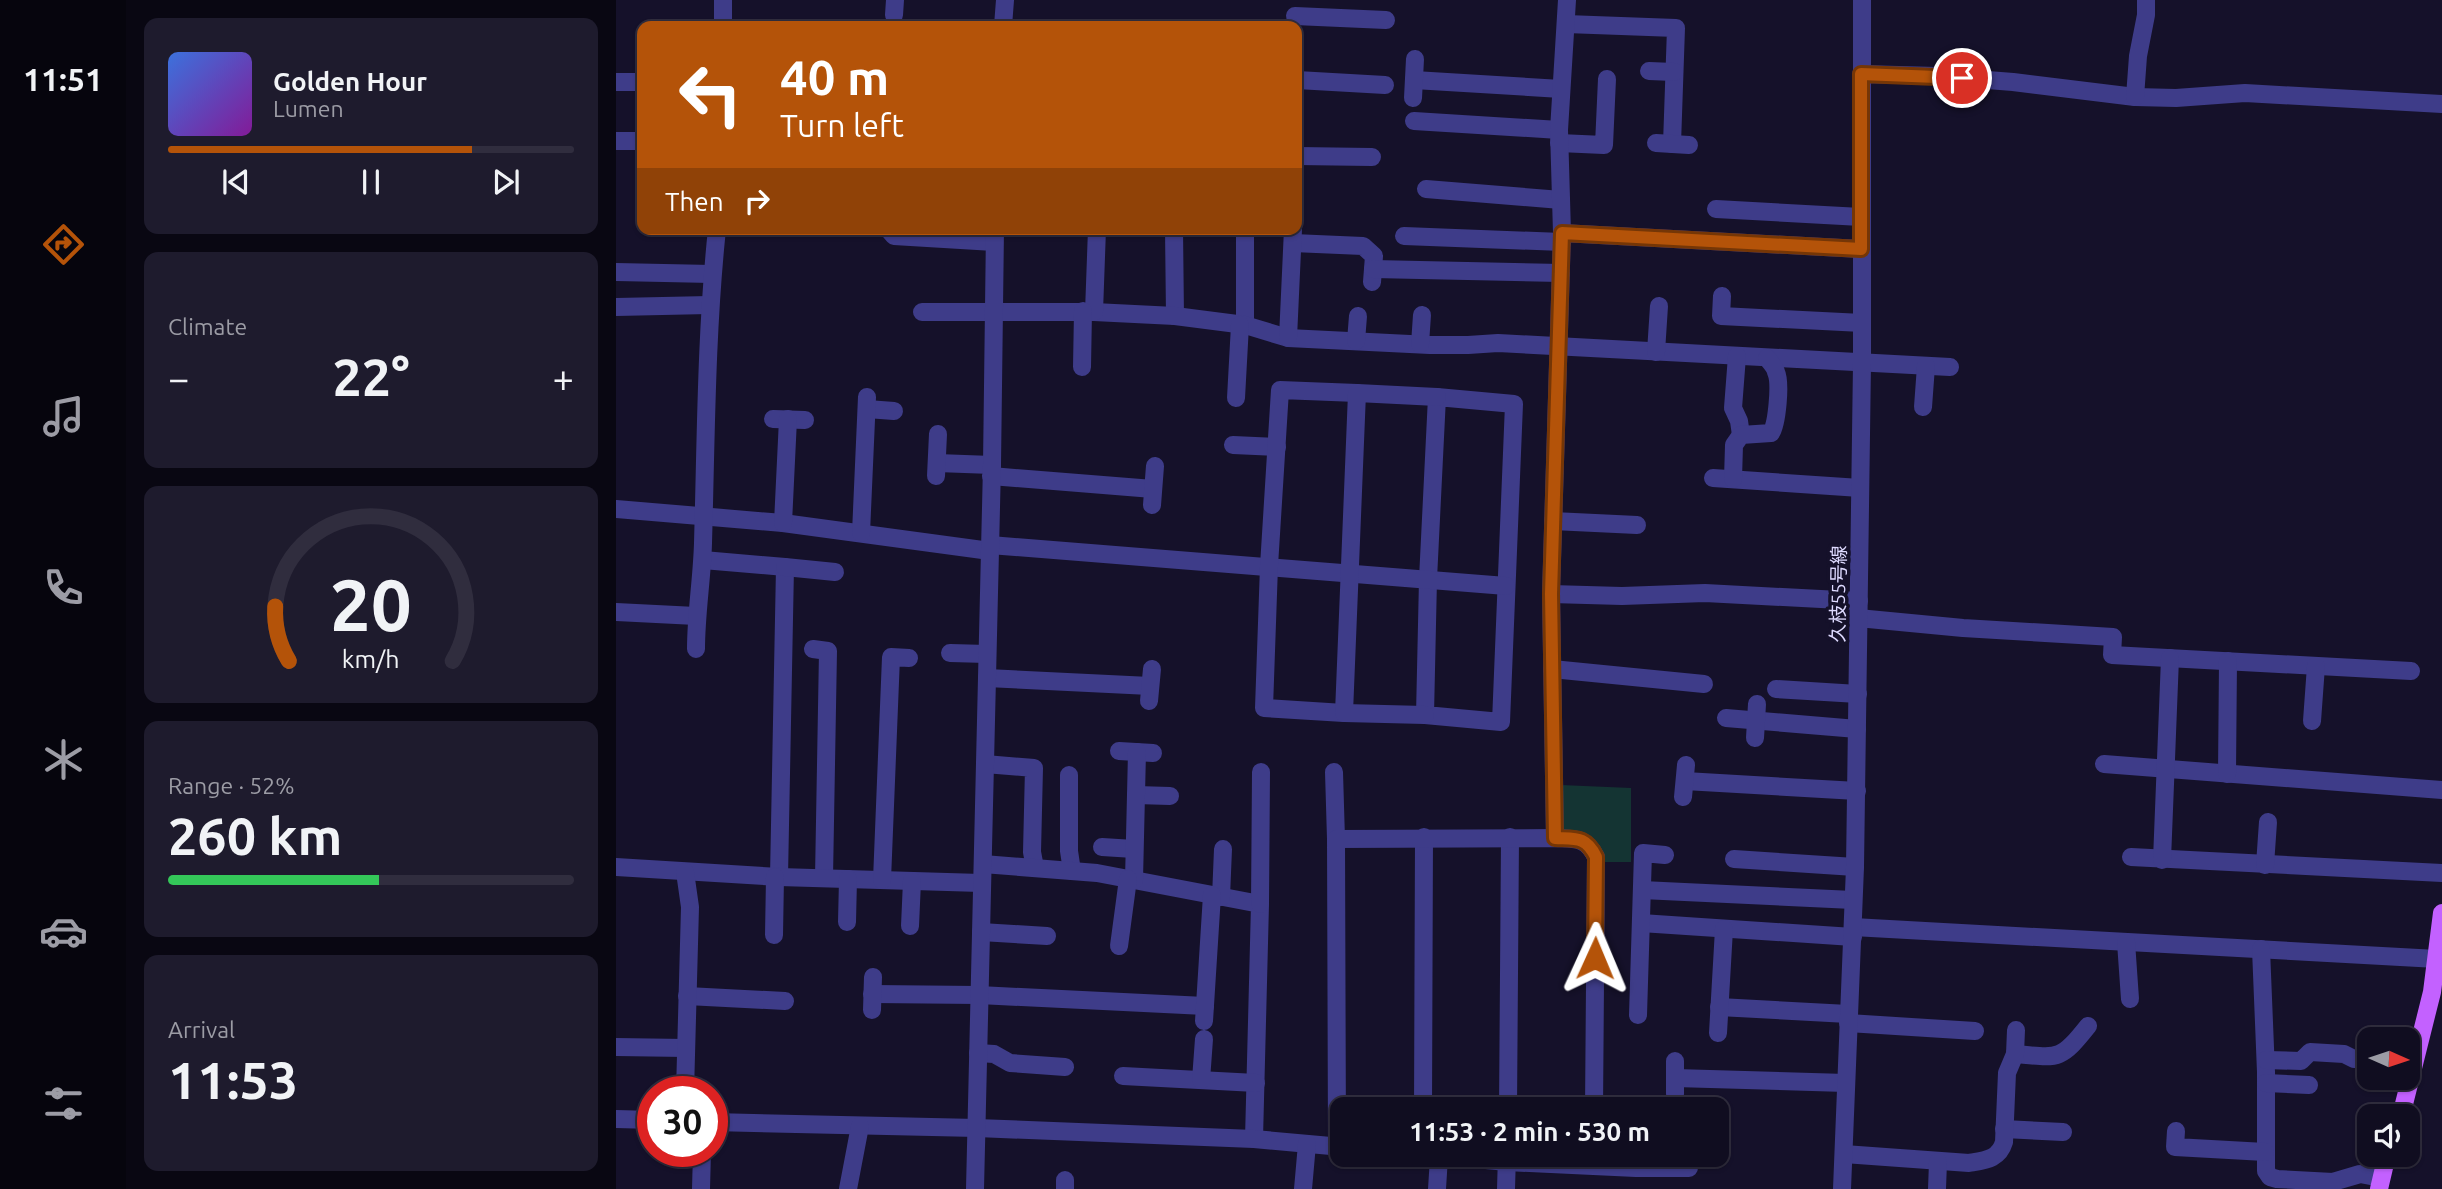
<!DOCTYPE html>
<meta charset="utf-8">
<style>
body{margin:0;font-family:Ubuntu,"Noto Sans JP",sans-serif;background:#1e1b2d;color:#f1f3f6;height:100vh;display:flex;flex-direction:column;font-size:26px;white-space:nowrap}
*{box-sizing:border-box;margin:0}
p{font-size:23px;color:#9c9ca5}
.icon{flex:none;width:38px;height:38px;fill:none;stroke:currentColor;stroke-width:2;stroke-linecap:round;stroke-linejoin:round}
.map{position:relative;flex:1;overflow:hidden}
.details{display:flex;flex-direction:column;gap:18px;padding:18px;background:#090712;width:490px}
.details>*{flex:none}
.top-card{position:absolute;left:21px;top:21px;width:665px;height:214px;border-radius:14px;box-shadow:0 2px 5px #0004,0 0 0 2px #302d3e;background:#b45309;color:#fff;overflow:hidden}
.needle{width:46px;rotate:93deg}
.controls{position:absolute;left:1741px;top:1027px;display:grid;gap:14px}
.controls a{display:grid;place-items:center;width:63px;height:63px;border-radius:14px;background:#100d20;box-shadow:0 2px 5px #0004,0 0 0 2px #302d3e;font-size:35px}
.speed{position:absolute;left:21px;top:1076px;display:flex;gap:14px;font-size:35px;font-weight:700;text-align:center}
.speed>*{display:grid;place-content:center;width:91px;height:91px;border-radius:50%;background:#100d20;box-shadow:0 2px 5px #0004,0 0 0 2px #302d3e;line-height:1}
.speed .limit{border:10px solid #d22;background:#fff;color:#111}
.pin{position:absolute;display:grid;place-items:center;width:60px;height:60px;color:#fff;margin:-30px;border:4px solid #fff;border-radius:50%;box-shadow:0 2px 7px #0007}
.me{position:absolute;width:77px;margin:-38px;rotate:1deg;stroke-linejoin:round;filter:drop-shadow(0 0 5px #0008)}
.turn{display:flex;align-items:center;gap:24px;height:147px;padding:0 28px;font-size:32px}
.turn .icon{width:91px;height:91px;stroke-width:2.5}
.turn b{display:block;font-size:49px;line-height:60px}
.then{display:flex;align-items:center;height:66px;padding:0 28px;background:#0003;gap:14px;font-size:26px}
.big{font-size:52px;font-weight:600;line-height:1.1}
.details .card{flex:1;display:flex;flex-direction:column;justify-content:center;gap:10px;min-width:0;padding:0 24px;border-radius:14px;background:#1e1b2d}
.details .dial{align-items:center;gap:0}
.dial svg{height:182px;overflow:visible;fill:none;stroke:#302d3e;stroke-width:7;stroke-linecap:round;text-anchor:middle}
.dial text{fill:#f1f3f6;stroke:none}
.song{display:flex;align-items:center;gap:21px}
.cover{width:84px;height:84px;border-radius:10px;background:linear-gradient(135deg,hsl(220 70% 55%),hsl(290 70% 35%))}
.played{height:7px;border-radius:4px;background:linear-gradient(90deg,#b45309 75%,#302d3e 75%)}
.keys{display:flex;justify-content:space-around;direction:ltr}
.heat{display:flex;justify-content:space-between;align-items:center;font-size:38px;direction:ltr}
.charge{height:10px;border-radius:5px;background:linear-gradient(90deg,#34c759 52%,#302d3e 0)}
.trip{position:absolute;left:714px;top:1097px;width:399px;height:70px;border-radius:14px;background:#100d20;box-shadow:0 2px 5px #0004,0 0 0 2px #302d3e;font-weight:600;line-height:70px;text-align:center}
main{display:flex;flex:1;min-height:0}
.dock{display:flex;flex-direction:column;width:126px;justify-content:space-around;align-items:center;background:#06050d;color:#9c9ca5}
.dock .icon{width:49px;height:49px}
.dock .current{color:#b45309}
.dock b{font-size:32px;color:#f1f3f6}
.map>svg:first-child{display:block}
.green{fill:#143433}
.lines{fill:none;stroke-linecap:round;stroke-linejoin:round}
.minor{stroke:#3e3c89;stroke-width:18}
.major{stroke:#c361ff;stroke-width:18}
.route-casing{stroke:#753606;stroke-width:18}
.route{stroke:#b45309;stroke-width:12}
.labels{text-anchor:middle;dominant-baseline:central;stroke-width:7;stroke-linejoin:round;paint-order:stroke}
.street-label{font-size:19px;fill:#dedaff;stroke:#15112a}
</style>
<main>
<nav class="dock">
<b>11:51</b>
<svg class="icon current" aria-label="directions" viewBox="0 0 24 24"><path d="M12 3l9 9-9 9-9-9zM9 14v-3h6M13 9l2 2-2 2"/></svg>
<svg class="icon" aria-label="music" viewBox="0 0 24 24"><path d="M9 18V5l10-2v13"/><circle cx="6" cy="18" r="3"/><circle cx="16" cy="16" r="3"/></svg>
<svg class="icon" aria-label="phone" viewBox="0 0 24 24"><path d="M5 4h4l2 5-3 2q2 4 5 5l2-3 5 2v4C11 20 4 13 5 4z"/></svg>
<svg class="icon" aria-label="climate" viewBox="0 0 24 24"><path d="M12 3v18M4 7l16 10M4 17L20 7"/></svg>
<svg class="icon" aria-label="car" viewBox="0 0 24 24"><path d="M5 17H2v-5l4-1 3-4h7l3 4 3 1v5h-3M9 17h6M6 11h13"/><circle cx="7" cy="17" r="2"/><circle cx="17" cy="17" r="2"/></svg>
<svg class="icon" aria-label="filters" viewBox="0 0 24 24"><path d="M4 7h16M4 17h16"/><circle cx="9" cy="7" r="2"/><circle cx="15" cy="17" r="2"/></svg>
</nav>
<section class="details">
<div class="card">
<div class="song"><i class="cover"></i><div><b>Golden Hour</b><p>Lumen</p></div></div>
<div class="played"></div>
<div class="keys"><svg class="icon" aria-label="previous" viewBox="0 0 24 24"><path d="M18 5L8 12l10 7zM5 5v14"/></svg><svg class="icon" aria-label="pause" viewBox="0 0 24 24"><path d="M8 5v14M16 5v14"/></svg><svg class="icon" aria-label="next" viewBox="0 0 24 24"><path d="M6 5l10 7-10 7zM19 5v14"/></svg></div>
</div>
<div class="card"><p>Climate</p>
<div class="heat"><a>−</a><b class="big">22°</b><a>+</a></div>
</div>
<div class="card dial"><svg viewBox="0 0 100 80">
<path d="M14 69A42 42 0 1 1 86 69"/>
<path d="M14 69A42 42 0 0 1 8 45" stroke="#b45309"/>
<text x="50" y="56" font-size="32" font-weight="700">20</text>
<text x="50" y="72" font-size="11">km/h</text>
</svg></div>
<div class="card"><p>Range · 52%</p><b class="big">260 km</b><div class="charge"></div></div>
<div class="card"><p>Arrival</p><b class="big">11:53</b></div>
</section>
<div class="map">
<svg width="1826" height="1189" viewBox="0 0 1826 1189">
<rect width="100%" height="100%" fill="#15112a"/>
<polygon class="green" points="945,785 1015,788 1015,862 984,862 946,834"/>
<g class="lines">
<g class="minor">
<polyline points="278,15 279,0"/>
<polyline points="679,16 770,20"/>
<polyline points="950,24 1060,28 1056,144"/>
<polyline points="107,26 107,0"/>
<polyline points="387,26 389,0"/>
<polyline points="1033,71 1058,72"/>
<polyline points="1245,74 1321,76 1397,82 1519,97 1560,98 1629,93 1826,104"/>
<polyline points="681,80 769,85"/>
<polyline points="798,80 945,89"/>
<polyline points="0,82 26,82"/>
<polyline points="1519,97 1522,56 1530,15 1530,0"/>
<polyline points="797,98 799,59"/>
<polyline points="798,121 943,130"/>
<polyline points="0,141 26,141"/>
<polyline points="943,143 988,145 991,79"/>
<polyline points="1040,143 1073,145"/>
<polyline points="681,156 756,157"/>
<polyline points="810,189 945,200"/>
<polyline points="1100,209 1245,217"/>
<polyline points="272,229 278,236 378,242"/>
<polyline points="558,229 559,316"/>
<polyline points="629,229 629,325"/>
<polyline points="946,233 1245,249"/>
<polyline points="788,236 946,242"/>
<polyline points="677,243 747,246 758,256 756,282"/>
<polyline points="757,269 945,273"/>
<polyline points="0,272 96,274"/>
<polyline points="1106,296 1105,316 1246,323"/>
<polyline points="0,307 93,305"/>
<polyline points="306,312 478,312 559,316 629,325 672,338 814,345 852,345 882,343 1334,367"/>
<polyline points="478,312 481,229"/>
<polyline points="672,338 677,229"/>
<polyline points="740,341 742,316"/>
<polyline points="804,344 806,315"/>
<polyline points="1040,352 1043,306"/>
<polyline points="1121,356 1117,408 1123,421 1125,435"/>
<polyline points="466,367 467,311"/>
<polygon points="821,397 898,404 885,722 809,715 812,579"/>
<polyline points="620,398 624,325"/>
<polyline points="1307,407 1310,366"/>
<polyline points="251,409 278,411"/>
<polyline points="157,419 189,420"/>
<polyline points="617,445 661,447"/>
<polyline points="321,463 376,465"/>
<polyline points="320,476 322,434"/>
<polyline points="375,476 537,489"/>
<polyline points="1097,478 1244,488"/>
<path d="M1117,479L1118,445L1125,435L1155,433C1161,424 1165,383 1160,372C1159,367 1154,362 1151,358"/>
<polyline points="536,505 539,466"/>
<polyline points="0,509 167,523 374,551"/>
<polyline points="937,521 1021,525"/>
<polyline points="167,523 172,419"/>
<polyline points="245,533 251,397"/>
<polyline points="374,545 890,586"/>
<polyline points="87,560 169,567 163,877"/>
<polyline points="169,567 219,572"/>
<polyline points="935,594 1006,596 1089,593 1243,601"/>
<polyline points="0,612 80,616"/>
<polyline points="1242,618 1347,628 1497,637 1496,655 1795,671"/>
<path d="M80,649C80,613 86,579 87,543C90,438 90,334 101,229"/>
<polyline points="197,649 212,651 208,878"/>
<polyline points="334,653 371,654"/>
<polyline points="936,669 1088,684"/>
<polyline points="371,678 534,686"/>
<polyline points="1160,689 1242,694"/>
<polyline points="533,701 536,669"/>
<polyline points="728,713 648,708 653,566 664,390 741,393"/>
<polyline points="809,715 728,713 741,393 821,397"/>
<polyline points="1110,718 1241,729"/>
<polyline points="1696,721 1700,666"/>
<polyline points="1139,738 1141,704"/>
<polyline points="503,751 537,753"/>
<polyline points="369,764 418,768 416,852 419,868"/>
<polyline points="1488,764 1826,790"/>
<polyline points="718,772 720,839"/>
<polyline points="1611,774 1612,661"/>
<polyline points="453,775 453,851 456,871"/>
<polyline points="1069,781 1241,791"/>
<polyline points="520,795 554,796"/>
<polyline points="1067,797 1070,765"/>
<polyline points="939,838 935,594 946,233 943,130 951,0"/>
<polyline points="486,847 518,849"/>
<polyline points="1515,857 1826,873"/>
<polyline points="1118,859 1239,867"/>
<polyline points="1546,860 1554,658"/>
<polyline points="367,864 481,873 644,904 638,1139"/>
<polyline points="1649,865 1652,822"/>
<polyline points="0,867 163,877 365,883"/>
<polyline points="266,880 275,657 293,658"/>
<polyline points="518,880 521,752"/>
<polyline points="1026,890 1237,900"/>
<polyline points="605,897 607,849"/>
<polyline points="644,904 645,772"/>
<polyline points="231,922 232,879"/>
<polyline points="1025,923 1237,937"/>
<polyline points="294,926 296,881"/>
<polyline points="1237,927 1821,959"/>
<polyline points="365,932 431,936"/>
<polyline points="158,935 159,877"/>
<polyline points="1510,942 1514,999"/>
<polyline points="503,946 512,879"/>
<polyline points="1645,949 1650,1072 1650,1171 1654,1177 1661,1179 1717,1182 1744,1174 1765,1178"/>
<polyline points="256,994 363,995 589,1006"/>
<polyline points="71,996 169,1001"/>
<polyline points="1103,1007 1232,1014"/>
<polyline points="256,1010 257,977"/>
<polyline points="1022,1015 1027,853 1049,855"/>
<polyline points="588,1021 596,895"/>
<polyline points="1232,1023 1359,1031"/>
<polyline points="1102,1033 1108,929"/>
<polyline points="0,1047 70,1048"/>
<polyline points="362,1053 378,1054 394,1063 449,1067"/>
<path d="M1399,1054C1443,1058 1444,1061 1472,1026"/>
<polyline points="1650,1060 1685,1061 1694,1052 1728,1054 1738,1059 1754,1059"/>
<polyline points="507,1076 640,1083"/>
<polyline points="1059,1078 1230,1083"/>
<polyline points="585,1080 588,1039"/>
<polyline points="1650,1083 1693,1085"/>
<polyline points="69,1092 74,907 69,872"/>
<polyline points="1059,1094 1059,1061"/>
<polyline points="807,1110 808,837"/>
<polyline points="892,1110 894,837"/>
<polyline points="0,1119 37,1120"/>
<polyline points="96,1122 361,1128 638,1139 726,1147"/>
<polyline points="1388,1129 1447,1132"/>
<polyline points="1560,1131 1559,1147 1649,1152"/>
<path d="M721,1146L720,839L939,838C960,839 970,837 980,857L978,1110"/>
<path d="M1228,1154L1353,1163C1370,1160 1383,1159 1388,1142L1391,1073L1399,1054L1400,1030"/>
<polyline points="817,1155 891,1162 1020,1168 1073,1168"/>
<polyline points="85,1189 86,1152"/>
<polyline points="232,1189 244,1126"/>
<polyline points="359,1189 376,465 379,229"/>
<polyline points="449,1189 449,1180"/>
<polyline points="687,1189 691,1144"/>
<polyline points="821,1189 823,1157"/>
<polyline points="890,1189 891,1155"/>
<polyline points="1226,1189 1239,867 1246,363 1246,0"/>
<polyline points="1321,1189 1322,1162"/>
</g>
<g class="major">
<polyline points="1785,1116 1816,992 1826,913"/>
<polyline points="1763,1189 1771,1155"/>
</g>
</g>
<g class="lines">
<g class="route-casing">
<path id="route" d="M979,958L980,857C970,836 960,839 939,838L935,594L946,233L1245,249V74L1346,78"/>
</g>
<use href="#route" class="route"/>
</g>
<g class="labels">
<g class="street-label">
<text transform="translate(1222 594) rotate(-89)">久枝55号線</text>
</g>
</g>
</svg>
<div class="controls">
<a><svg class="needle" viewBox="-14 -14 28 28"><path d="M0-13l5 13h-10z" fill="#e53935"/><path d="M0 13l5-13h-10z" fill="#9c9ca5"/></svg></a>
<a><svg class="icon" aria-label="sound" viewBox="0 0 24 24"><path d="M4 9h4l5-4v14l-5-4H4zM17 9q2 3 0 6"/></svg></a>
</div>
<div class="speed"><div class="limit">30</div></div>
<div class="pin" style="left:1346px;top:78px;background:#d93025"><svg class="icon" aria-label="arrive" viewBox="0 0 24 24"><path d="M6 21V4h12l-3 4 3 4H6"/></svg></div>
<svg class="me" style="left:979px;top:958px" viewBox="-20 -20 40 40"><path d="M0-17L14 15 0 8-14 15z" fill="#b45309" stroke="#fff" stroke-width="4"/></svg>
<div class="trip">11:53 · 2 min · 530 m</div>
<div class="top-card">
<div class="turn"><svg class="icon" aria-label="left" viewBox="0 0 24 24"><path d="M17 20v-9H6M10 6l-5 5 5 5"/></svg><div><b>40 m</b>Turn left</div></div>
<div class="then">Then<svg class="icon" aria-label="right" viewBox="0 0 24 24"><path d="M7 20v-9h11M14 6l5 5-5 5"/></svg></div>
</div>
</div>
</main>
